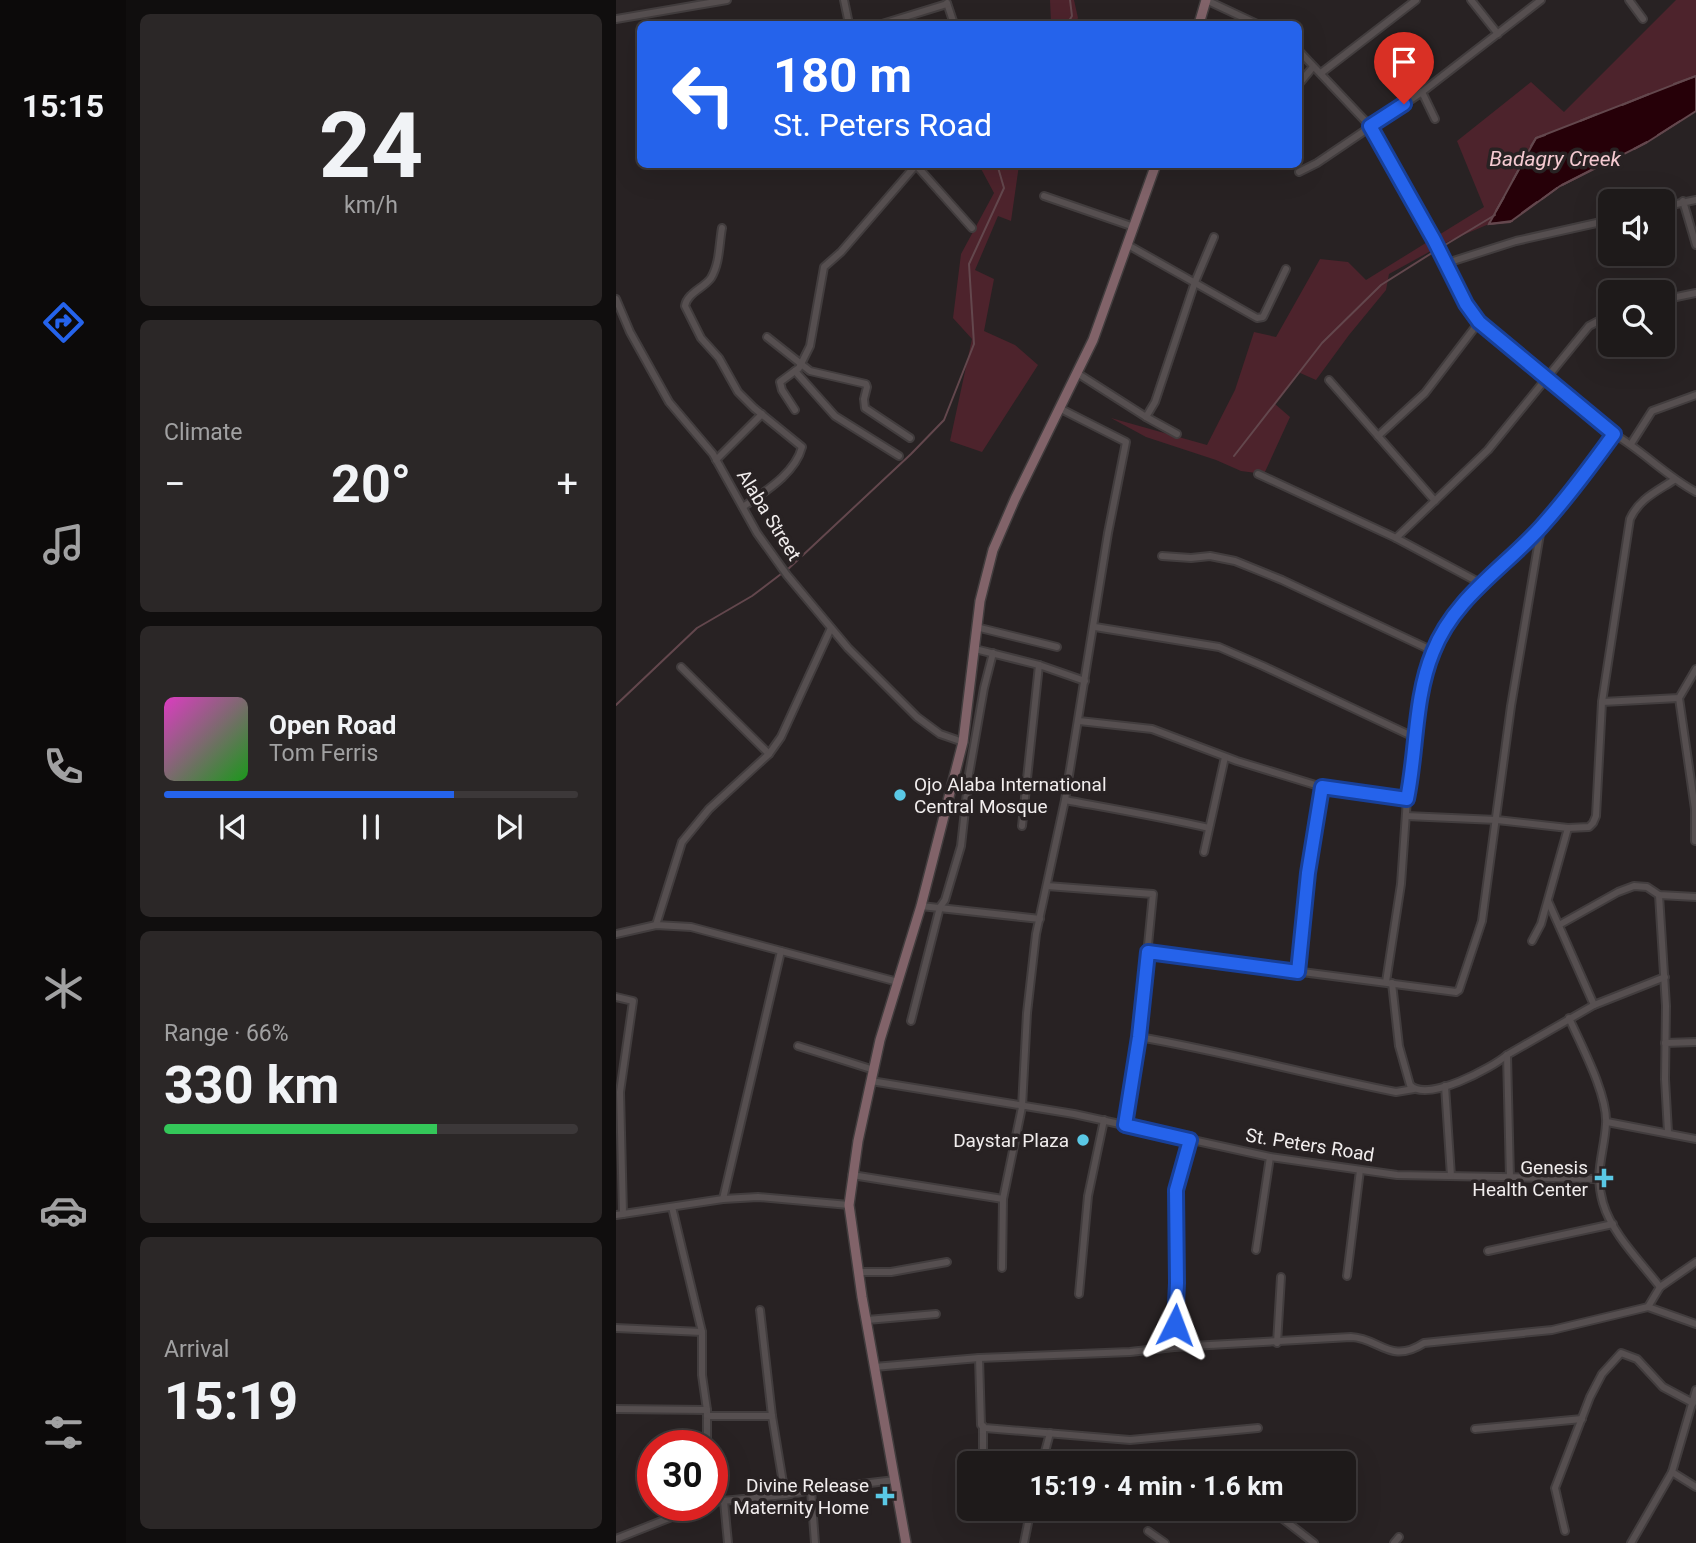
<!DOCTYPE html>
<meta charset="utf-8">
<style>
body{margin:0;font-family:Roboto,sans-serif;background:#2b2727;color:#f1f3f6;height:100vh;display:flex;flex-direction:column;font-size:26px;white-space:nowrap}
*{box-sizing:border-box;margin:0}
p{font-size:23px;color:#a1a1a2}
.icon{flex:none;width:38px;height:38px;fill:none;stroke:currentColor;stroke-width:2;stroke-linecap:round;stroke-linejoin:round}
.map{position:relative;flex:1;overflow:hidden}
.sheet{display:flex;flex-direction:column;gap:14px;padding:14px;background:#100e0e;width:490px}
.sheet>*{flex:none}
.guide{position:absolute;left:21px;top:21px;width:665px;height:147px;border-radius:10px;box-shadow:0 7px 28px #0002,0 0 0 2px #3c3839;background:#2563eb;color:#fff;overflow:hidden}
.buttons{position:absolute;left:982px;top:189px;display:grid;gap:14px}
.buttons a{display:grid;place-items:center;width:77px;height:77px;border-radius:10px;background:#1e1a1a;box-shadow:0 7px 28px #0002,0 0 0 2px #3c3839;font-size:35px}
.speed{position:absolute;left:21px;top:1430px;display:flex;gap:14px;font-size:35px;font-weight:700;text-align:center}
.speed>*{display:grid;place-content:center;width:91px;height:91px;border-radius:50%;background:#1e1a1a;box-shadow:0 7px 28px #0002,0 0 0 2px #3c3839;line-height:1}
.speed .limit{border:10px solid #d22;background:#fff;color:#111}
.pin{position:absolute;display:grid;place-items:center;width:60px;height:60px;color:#fff;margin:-72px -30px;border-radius:50% 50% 50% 0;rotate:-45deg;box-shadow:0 0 7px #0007}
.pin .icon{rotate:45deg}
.me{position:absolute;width:77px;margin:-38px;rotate:3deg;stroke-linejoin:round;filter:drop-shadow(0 0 5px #0008)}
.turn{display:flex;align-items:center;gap:24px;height:147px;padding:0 21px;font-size:32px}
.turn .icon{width:91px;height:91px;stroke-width:2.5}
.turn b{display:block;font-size:49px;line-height:60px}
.big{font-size:52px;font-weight:700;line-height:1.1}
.sheet .card{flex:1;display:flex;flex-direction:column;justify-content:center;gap:10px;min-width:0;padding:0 24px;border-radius:10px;background:#2b2727}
.sheet .dial{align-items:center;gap:0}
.dial b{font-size:91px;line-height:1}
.song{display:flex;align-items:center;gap:21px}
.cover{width:84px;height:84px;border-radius:10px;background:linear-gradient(135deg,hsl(310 70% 55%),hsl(120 70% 35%))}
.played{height:7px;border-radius:4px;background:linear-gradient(90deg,#2563eb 70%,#3c3839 70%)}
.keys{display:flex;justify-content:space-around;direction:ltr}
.heat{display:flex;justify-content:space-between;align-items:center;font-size:38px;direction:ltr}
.charge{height:10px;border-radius:5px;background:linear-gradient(90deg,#34c759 66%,#3c3839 0)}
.trip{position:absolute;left:341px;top:1451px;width:399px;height:70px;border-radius:10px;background:#1e1a1a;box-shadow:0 7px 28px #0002,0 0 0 2px #3c3839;font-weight:700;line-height:70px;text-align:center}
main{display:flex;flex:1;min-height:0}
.menu{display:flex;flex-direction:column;width:126px;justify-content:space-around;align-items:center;background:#0c0a0a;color:#a1a1a2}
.menu .icon{width:49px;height:49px}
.menu .active{color:#2563eb}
.menu b{font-size:32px;color:#f1f3f6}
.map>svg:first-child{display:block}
.green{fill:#4d232c}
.water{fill:#260008;stroke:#63474d;stroke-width:2}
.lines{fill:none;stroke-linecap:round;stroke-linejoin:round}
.stream{stroke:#63474d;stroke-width:2}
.street-casing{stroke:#423d3e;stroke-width:10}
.secondary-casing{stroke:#423d3e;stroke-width:12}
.street{stroke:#564f50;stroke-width:6}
.secondary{stroke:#816369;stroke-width:9}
.route-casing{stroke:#184099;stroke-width:18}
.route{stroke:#2563eb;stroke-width:12}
.poi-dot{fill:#5ac8e5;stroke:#282223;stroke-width:2.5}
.labels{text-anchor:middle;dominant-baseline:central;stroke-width:7;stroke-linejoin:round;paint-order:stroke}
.street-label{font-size:19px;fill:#f1eded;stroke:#282223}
.poi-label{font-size:19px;fill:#f1eded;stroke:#282223;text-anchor:end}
.water-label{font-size:21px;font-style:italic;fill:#f5cad1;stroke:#282223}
</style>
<main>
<nav class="menu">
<b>15:15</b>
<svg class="icon active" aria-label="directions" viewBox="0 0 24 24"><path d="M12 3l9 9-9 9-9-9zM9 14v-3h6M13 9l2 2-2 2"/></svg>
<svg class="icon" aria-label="music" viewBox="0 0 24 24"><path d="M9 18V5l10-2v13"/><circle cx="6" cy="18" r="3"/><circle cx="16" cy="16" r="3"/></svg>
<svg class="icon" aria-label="phone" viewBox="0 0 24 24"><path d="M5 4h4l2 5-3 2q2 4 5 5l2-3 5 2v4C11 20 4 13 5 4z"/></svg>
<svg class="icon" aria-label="climate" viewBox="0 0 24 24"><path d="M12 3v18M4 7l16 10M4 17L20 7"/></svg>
<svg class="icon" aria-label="car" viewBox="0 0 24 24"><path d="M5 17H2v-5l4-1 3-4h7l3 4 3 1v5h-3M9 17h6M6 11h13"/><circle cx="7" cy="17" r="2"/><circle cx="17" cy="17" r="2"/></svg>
<svg class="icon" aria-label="filters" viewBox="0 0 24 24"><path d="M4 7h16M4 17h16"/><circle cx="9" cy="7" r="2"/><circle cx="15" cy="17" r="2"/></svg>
</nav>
<section class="sheet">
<div class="card dial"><b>24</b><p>km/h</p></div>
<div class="card"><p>Climate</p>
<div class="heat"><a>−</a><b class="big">20°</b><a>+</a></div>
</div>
<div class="card">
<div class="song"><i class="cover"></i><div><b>Open Road</b><p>Tom Ferris</p></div></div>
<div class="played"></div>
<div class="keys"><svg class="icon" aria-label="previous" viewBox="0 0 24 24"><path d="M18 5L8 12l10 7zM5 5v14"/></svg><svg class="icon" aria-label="pause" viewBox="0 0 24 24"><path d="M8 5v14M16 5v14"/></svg><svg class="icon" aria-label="next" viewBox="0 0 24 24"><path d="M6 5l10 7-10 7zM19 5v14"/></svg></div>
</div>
<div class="card"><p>Range · 66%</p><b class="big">330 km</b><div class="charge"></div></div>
<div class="card"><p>Arrival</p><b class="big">15:19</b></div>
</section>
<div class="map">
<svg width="1080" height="1543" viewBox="0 0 1080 1543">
<rect width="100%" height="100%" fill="#282223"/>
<g class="green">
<polygon points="434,0 458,0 462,18 458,24 430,24 435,22"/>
<polygon points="1060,0 1080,0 1080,76 920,138 873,224 833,241 773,274 770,290 733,335 700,380 682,372 659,404 674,417 648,474 625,471 600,460 530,437 495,418 591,445 619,390 638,332 660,337 704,259 732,262 750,280 868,207 841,141 915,82 948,112"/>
<polygon points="363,165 403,165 395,221 382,216 359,270 378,279 368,331 399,345 422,365 366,452 334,441 356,339 337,318 345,254 378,193"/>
</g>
<polygon class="water" points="1080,76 1080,111 1030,143 944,186 894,222 873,224 920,138"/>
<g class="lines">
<g class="stream">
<polyline points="451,24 456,16 454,0"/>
<polyline points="1058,84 1080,76"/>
<polyline points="1006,105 1033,94"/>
<polyline points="964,121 981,114"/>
<polyline points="1042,135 1064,121"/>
<polyline points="915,146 920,138 929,135"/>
<polyline points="1018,149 1031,142"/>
<polyline points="897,180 903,169"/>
<polyline points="946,185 985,165"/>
<polyline points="926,199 941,188"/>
<polyline points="880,211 888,197"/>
<polyline points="906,213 921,202"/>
<polyline points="874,222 873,224 896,221"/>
<polyline points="824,248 879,215"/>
<polyline points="618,456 706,343 765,285 819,251"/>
<polyline points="170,571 295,454 328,420 358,344 353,264 388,188 381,164"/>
<polyline points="0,705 81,628 136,596 165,574"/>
</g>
<g class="street-casing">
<g id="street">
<polyline points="228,0 233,24"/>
<polyline points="590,0 641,24"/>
<polyline points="855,0 882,34"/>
<polyline points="1013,0 1027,19"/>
<polyline points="331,3 338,24"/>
<polyline points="0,19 111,0"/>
<polyline points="266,24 331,4"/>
<path d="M682,50L754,126L818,240L850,304L863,322L998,434C1027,451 1050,476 1080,492"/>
<polyline points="705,73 800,0"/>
<polyline points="682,85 697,67"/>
<polyline points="806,92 819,119"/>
<polyline points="299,164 356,228"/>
<polyline points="683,172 701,163 806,92 925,0"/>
<polyline points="428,196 518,227"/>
<polyline points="1067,201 1080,245"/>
<polyline points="1046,207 1080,200"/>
<path d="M106,228C103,244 104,263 95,278C88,288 71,293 69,306L85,338L103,358L122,392L138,408L186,447C179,474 148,492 127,507"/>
<polyline points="512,245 641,318 647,317 670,269"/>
<polyline points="831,263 900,241 994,220"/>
<polyline points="0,299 14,332 53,402 97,454 141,533 171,575 232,648 301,717 324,734 347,742"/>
<polyline points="1046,300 1080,293"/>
<polyline points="151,337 194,371 250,384 251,387 248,399 249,408 294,438"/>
<polyline points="179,371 219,416 283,456"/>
<polyline points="461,373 530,417 561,434"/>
<polyline points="713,380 819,501"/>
<polyline points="179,410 166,390 164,382 183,368 194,346 208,267 225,252 300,165"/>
<polyline points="530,417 539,402 579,282 598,237"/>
<polyline points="762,436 809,393 863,322"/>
<polyline points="1015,444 1036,411 1080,395"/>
<polyline points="100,460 146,414"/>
<polyline points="642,474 780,538 866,584"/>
<polyline points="780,538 872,450 973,326 994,315"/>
<polyline points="546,556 575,558 594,556 619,561 666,580 817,651"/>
<polyline points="360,627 441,647"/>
<polyline points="479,627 603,647 647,666 800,738"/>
<polyline points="359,649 423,665 469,681"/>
<polyline points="65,667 153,754"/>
<polyline points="986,702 1063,698"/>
<polyline points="463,721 536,729 621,761 706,787 791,799"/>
<path d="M449,800C498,809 545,817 593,828"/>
<path d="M790,816L881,820L952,828L973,827L977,823L980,816L986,702L1014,519C1023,499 1040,492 1058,480"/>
<polyline points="406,826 423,665"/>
<polyline points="1079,841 1079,809 1063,698 1080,669"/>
<polyline points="588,852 609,757"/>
<polyline points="431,886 537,894 523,1037 509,1125"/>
<polyline points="1043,895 1050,1006 1049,1079 1052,1132"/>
<polyline points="932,901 978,1005"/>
<polyline points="305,906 424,919"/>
<polyline points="40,925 66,842 93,809 153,754 165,737 215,628"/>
<polyline points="943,925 1002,892 1018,886 1031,887 1043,895 1080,897"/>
<polyline points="0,934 40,925 75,927 282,982"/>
<polyline points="916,941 925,924 952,828"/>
<polyline points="532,952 840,992 843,990 866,921 895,706 925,528"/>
<polyline points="682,972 692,872 706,787"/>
<polyline points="770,982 785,884 791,799 797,770 803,711 808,681 817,651 835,616 925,528 957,490 998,434"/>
<path d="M776,983L783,1046L794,1085C811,1103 876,1068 891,1055L978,1005L1049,977"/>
<polyline points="0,997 17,1001 4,1092 7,1214"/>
<path d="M953,1018C965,1045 992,1095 990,1124C988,1154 978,1172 987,1203C996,1234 1025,1262 1044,1287"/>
<polyline points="295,1021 324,907 329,900 345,846 353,774 368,688 377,653"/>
<path d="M523,1037C610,1052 694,1075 780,1092L798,1089"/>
<polyline points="1049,1043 1080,1042"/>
<polyline points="182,1046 258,1070"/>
<polyline points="891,1055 894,1178"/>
<polyline points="255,1081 458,1114 654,1157 781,1175 982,1179"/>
<polyline points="829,1086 835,1176"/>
<polyline points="991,1122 1080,1139"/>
<polyline points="236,1175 387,1199"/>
<polyline points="107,1199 165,951"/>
<polyline points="56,1207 86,1332 86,1375 91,1410 91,1446"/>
<polyline points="0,1215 107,1199 142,1197 233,1205"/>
<polyline points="640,1250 654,1157"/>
<polyline points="872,1251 997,1224"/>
<polyline points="386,1268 387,1199 406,1107 411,1013 420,934 449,800 492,533 510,442 443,408"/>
<polyline points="242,1272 275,1272 331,1262"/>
<polyline points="731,1276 744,1170"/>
<polyline points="463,1294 472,1196 488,1120"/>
<polyline points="1032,1307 1044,1287 1080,1262"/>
<polyline points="144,1310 156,1416 169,1495"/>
<polyline points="251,1320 320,1314"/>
<polyline points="0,1328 86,1332"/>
<polyline points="661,1343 665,1277"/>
<polyline points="558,1347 561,1283 560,1190 574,1140"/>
<polyline points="363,1358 365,1425 369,1428 514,1440 642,1428"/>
<path d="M258,1367L363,1358L514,1352L558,1347L735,1337C764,1338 774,1365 808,1343L936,1330L1032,1307L1080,1324"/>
<polyline points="0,1409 91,1410"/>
<polyline points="91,1416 156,1416"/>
<polyline points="367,1426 367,1463"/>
<polyline points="859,1429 966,1419"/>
<polyline points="426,1463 434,1433"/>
<polyline points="1056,1472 1080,1487"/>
<polyline points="195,1490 199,1543"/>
<polyline points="108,1501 112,1543"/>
<polyline points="96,1502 169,1495 195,1490 279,1480"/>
<polyline points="658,1508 667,1519 698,1543"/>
<polyline points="532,1531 549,1543"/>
<polyline points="949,1531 939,1488 974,1397 986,1374 1005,1353 1021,1359 1047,1387 1077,1403"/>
<polyline points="0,1539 86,1505"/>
<polyline points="408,1543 415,1508"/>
<polyline points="778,1543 783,1537"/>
<polyline points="1015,1543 1056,1472 1080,1390"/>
</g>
</g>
<g class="secondary-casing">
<g id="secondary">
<polyline points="583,24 590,0"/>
<polyline points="290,1543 246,1297 233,1205 242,1141 264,1040 305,906 347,742 364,601 377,550 399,499 477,340 540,164"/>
</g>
</g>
<use href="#street" class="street"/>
<use href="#secondary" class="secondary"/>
</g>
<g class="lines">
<g class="route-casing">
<path id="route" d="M559,1325L561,1283L560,1190L574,1140L509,1125L523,1037L532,952L682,972L692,873L706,787L791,799C801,751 798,698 817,652C838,598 888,568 925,527C952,497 975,466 998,434L863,322L850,304L818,240L754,126L788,104"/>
</g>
<use href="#route" class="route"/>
</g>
<g class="poi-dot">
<circle cx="284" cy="795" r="7"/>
<circle cx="467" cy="1140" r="7"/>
<path d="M984.5 1167.5h7v7h7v7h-7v7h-7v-7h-7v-7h7z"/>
<path d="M265.5 1485.5h7v7h7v7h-7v7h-7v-7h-7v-7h7z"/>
</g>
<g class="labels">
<g class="street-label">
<text transform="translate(153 515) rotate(58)">Alaba Street</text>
<text transform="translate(694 1145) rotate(9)">St. Peters Road</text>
</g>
<g class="poi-label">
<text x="298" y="784" text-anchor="start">Ojo Alaba International<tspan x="298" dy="22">Central Mosque</tspan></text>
<text x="453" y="1140">Daystar Plaza</text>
<text x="972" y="1167">Genesis<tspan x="972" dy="22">Health Center</tspan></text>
<text x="253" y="1485">Divine Release<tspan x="253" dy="22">Maternity Home</tspan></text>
</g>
<g class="water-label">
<text x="939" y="159">Badagry Creek</text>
</g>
</g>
</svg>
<div class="buttons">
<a><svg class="icon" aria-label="sound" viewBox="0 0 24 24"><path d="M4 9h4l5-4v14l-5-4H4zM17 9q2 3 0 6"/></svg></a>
<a><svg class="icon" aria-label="search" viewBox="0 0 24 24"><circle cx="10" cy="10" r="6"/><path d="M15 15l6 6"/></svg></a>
</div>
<div class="speed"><div class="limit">30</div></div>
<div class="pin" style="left:788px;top:104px;background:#d93025"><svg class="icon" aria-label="arrive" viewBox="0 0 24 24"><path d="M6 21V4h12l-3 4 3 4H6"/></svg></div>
<svg class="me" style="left:559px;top:1325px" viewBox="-20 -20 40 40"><path d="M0-17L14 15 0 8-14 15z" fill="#2563eb" stroke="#fff" stroke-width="4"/></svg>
<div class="trip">15:19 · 4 min · 1.6 km</div>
<div class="guide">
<div class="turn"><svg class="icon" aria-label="left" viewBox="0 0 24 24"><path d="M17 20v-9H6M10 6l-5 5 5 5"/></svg><div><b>180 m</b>St. Peters Road</div></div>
</div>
</div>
</main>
